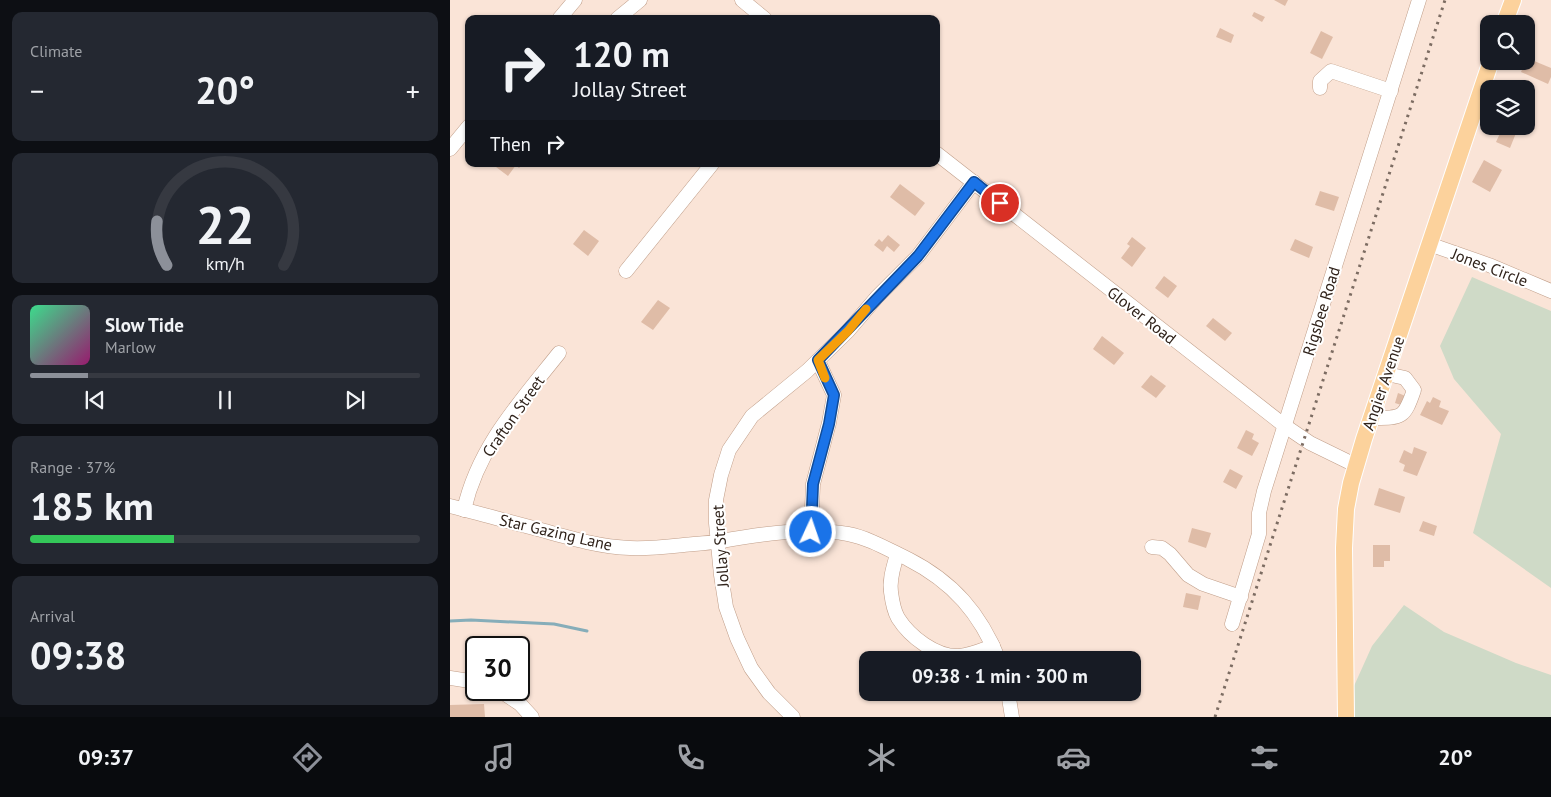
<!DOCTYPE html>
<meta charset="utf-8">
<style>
body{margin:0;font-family:"PT Sans",sans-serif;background:#242831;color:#f1f3f6;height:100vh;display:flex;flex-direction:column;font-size:19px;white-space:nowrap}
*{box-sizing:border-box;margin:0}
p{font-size:16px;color:#9ea1a6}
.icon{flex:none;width:28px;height:28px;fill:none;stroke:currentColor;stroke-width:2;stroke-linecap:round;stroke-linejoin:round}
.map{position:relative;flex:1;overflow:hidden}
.details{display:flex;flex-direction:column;gap:12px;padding:12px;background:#0d0f14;width:450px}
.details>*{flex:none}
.banner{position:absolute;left:15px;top:15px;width:475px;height:152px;border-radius:10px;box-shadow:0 1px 4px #0004;background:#171b24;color:#f1f3f6;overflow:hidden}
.controls{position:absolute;left:1030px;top:15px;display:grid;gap:10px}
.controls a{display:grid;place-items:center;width:55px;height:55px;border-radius:10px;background:#171b24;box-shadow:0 1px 4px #0004;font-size:25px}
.speed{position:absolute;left:15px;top:636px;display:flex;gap:10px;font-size:25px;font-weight:700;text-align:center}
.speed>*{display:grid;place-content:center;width:65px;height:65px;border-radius:50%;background:#171b24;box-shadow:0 1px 4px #0004;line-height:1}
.speed .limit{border:2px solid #111;border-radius:8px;background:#fff;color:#111}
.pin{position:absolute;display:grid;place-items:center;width:42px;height:42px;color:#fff;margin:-21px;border:2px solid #fff;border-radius:50%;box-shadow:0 1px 5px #0007}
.me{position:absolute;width:55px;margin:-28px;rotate:3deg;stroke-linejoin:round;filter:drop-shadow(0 0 4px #0008)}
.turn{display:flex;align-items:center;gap:18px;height:105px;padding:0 25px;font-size:22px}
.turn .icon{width:65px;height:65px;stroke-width:2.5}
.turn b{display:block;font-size:35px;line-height:42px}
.then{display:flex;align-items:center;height:48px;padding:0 25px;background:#0003;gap:10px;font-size:19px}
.big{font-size:38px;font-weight:600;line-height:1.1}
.details .card{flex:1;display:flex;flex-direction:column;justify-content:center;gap:8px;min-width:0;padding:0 18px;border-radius:10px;background:#242831}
.details .dial{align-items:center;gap:0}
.dial svg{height:130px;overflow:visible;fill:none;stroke:#363941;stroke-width:7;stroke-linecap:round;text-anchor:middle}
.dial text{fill:#f1f3f6;stroke:none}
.song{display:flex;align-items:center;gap:15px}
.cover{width:60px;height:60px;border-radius:8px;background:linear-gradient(135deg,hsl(150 70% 55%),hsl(320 70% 35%))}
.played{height:5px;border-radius:2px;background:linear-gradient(90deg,#8c9099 15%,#363941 15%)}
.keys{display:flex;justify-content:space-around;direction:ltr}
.heat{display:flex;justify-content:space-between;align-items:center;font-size:28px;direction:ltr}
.charge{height:8px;border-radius:4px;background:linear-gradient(90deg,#34c759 37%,#363941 0)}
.trip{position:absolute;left:409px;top:651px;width:282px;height:50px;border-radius:10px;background:#171b24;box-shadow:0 1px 4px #0004;font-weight:600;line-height:50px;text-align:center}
.menu{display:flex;height:80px;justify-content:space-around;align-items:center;background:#090b0e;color:#9ea1a6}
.menu .icon{width:35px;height:35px}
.menu .active{color:#8c9099}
.menu b{font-size:22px;color:#f1f3f6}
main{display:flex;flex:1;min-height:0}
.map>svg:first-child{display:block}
.green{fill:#cfdac7}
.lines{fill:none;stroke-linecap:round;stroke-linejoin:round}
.stream{stroke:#86adb9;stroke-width:3}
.building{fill:#dfbca7}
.minor-casing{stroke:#c09e89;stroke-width:15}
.major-casing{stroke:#fff;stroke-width:18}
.minor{stroke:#fff;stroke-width:14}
.major{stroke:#fcd29c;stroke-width:16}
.rail{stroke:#7c6c62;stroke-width:3;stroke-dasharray:2.5 5;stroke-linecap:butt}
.route-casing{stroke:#114b97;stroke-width:12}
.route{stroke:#1a73e8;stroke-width:9}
.slow{stroke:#f59e0b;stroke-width:9}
.labels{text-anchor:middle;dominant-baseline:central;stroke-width:4;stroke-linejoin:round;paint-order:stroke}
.street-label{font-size:16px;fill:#2f221a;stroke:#fff}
</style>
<main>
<section class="details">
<div class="card"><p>Climate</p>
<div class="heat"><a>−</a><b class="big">20°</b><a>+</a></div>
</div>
<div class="card dial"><svg viewBox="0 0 100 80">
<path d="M14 69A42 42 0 1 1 86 69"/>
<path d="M14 69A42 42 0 0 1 8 42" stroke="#8c9099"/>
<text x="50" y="56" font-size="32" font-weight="700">22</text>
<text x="50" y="72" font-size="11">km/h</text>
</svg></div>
<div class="card">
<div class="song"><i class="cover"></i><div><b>Slow Tide</b><p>Marlow</p></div></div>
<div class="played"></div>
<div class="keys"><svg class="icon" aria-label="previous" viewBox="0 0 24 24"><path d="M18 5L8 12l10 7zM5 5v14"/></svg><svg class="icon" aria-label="pause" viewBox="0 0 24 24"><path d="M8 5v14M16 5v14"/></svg><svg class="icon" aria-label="next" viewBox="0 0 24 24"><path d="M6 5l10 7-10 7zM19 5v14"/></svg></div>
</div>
<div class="card"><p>Range · 37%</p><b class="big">185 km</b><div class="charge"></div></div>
<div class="card"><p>Arrival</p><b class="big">09:38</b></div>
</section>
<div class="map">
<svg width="1101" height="717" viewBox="0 0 1101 717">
<rect width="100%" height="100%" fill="#fae4d7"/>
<g class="green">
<polygon points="1022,277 1101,311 1101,588 1023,533 1051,434 1004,379 990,346"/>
<polygon points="954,605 994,632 1066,663 1101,675 1101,717 905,717 904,686 922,646"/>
</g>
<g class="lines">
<polyline class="stream" points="0,621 21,620 104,624 137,631"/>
</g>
<g class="building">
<polygon points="824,0 838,0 835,6"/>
<polygon points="804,12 815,17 812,22 802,16"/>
<polygon points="770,28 784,35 781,43 766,37"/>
<polygon points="871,31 883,37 872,59 860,53"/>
<polygon points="1077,58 1101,68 1101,77 1098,84 1071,72"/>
<polygon points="1076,100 1081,103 1076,112"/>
<polygon points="1053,127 1066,133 1060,148 1046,142"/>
<polygon points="1034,160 1052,170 1040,192 1022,182"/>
<polygon points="48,164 73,164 69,168 66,165 58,176 46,167"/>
<polygon points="450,184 475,203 465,216 440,197"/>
<polygon points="870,191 889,197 884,211 865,205"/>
<polygon points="134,230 149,241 138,256 123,244"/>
<polygon points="438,235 450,245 444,252 437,246 433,252 424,245 429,239 432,242"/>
<polygon points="682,237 696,248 682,267 671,258 680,246 677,244"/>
<polygon points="845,239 863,247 859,258 840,250"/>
<polygon points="714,276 727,286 718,298 705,288"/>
<polygon points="208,300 220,308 203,330 191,322"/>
<polygon points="763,318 782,333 775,341 756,326"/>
<polygon points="652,336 674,353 664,365 643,349"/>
<polygon points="701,375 716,386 706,398 691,387"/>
<polygon points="948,393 958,397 954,406 945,403"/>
<polygon points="983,397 991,401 989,407 999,411 992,425 970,415 977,401 980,403"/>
<polygon points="796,430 804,434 802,439 809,443 802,456 787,448"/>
<polygon points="964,447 977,452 967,476 953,471 955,465 949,462 954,450 962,454"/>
<polygon points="780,469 793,476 786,489 773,482"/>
<polygon points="929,488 955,497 950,513 924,505"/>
<polygon points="973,521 987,526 984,536 969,531"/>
<polygon points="742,528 761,533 756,548 738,542"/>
<polygon points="923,545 940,545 940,561 934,561 934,567 923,567"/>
<polygon points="736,593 751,596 748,610 733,607"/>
<polygon points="34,704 35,717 0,717 0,705"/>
</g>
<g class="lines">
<g class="minor-casing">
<g id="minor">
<polyline points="292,0 315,19"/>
<polyline points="109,19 125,0"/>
<polyline points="167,19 190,0"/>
<polyline points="870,88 870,81 881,71 941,91"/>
<polyline points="0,149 19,126"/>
<polyline points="486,153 835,426 860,443 905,465"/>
<polyline points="979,244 1039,265 1101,291"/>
<polyline points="176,271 262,164"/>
<path d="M921,418C952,418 954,419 964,390L955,378L937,374"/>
<path d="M0,506C32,514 63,523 95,531C123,539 151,547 180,548C202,549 223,546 244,544C253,543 262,543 271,541C311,534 357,527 398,534C419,538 439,550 458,559C503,582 530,613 549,660"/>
<path d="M14,510C28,447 70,402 109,353"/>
<polyline points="361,532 363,484 379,423 384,395 368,361"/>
<polyline points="702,547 712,548 720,554 738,575 753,584 791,597"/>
<path d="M447,554C444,566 439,579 441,592C442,600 444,611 448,618C460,637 486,657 509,656C521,655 532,650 543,646"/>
<polyline points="782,624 809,534 809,513 814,491 969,0"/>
<polyline points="0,678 26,682"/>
<polyline points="49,690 70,704 82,717"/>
<polyline points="558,692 562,717"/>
<polyline points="343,717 319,693 301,668 287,638 276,607 271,575 266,523 266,500 271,475 279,450 302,416 357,371 398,331 427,297 468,256 524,182"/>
</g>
</g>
<g class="major-casing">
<g id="major">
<polyline points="1054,24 1063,0"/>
<polyline points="896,717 894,548 896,509 901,483 914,439 1041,61"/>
</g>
</g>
<use href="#minor" class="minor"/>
<use href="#major" class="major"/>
<polyline class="rail" points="765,717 995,0"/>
</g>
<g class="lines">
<g class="route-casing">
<polyline id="route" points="361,532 363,484 379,424 384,395 368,360 468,256 524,182 550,203"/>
</g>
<use href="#route" class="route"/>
<polyline class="slow" points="375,378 368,360 398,331 416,309"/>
</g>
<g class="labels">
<g class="street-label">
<text transform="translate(1040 267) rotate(21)">Jones Circle</text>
<text transform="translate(871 311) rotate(-73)">Rigsbee Road</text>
<text transform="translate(692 315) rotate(38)">Glover Road</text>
<text transform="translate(933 383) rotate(-71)">Angier Avenue</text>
<text transform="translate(63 416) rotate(-55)">Crafton Street</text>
<text transform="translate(106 532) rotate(13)">Star Gazing Lane</text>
<text transform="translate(270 546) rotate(-94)">Jollay Street</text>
</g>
</g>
</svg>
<div class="controls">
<a><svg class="icon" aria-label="search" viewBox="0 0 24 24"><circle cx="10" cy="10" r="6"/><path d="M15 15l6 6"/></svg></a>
<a><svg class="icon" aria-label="layers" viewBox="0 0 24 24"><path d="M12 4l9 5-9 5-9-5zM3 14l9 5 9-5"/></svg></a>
</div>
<div class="speed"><div class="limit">30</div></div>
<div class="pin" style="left:550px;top:203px;background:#d93025"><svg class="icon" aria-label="arrive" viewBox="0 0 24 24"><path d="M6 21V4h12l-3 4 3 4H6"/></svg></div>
<svg class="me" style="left:361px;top:532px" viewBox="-20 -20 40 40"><circle r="17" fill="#1a73e8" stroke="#fff" stroke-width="3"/><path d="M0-11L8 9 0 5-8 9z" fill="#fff"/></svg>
<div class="trip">09:38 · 1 min · 300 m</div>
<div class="banner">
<div class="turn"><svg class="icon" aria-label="right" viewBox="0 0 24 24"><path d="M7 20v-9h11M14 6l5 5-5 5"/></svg><div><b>120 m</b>Jollay Street</div></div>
<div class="then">Then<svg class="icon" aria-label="right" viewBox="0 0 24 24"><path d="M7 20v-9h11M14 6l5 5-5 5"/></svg></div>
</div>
</div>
</main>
<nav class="menu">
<b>09:37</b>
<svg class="icon active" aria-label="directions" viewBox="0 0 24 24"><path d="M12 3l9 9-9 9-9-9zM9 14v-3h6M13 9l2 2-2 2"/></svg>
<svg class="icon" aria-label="music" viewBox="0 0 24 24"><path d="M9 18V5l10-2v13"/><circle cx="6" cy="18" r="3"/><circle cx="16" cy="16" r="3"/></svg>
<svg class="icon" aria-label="phone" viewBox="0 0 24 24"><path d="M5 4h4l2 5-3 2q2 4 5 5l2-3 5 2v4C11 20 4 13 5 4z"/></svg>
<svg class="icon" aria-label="climate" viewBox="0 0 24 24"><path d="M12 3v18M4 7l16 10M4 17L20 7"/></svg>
<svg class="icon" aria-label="car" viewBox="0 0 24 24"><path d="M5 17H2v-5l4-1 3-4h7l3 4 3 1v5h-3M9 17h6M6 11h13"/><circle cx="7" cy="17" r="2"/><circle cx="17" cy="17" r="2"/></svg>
<svg class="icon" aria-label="filters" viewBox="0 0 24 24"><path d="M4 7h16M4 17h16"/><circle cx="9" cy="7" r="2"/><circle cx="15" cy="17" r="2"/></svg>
<b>20°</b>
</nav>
